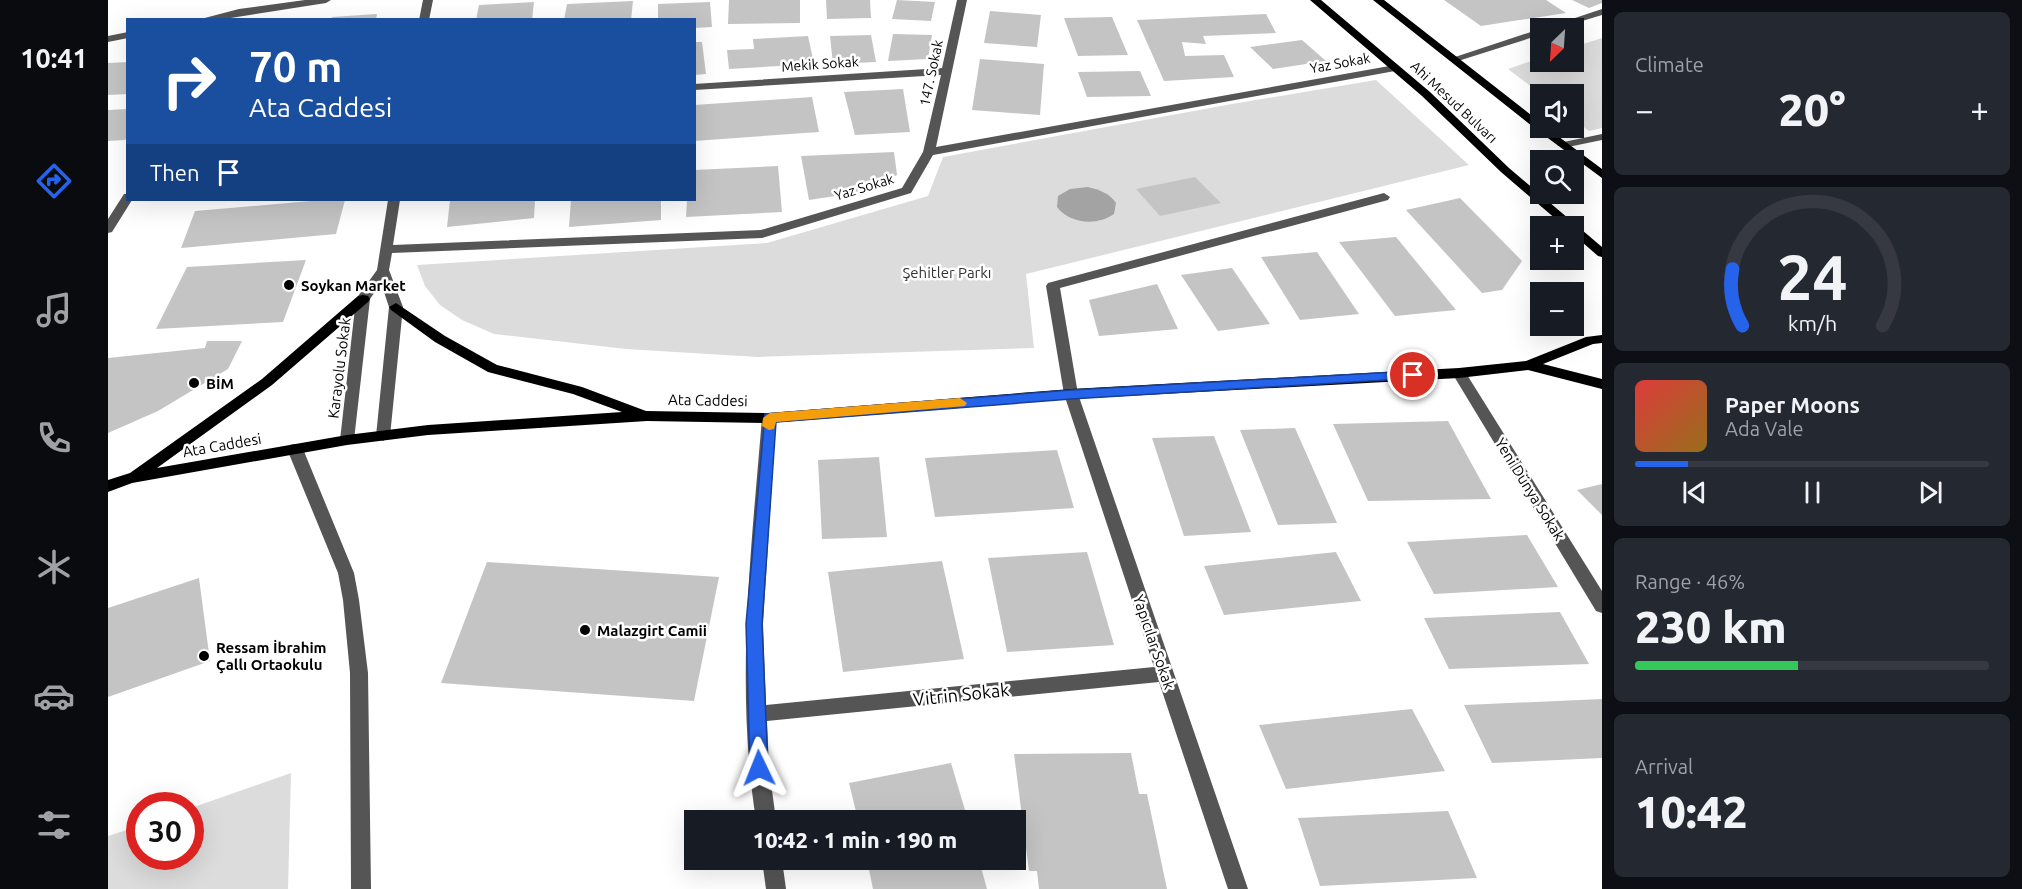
<!DOCTYPE html>
<meta charset="utf-8">
<style>
body{margin:0;font-family:Ubuntu,sans-serif;background:#242831;color:#f1f3f6;height:100vh;display:flex;flex-direction:column;font-size:22px;white-space:nowrap}
*{box-sizing:border-box;margin:0}
p{font-size:20px;color:#9ea1a6}
.icon{flex:none;width:33px;height:33px;fill:none;stroke:currentColor;stroke-width:2;stroke-linecap:round;stroke-linejoin:round}
.map{position:relative;flex:1;overflow:hidden}
.drawer{display:flex;flex-direction:column;gap:12px;padding:12px;background:#0d0f14;width:420px}
.drawer>*{flex:none}
.top-card{position:absolute;left:18px;top:18px;width:570px;height:183px;border-radius:0px;box-shadow:0 6px 24px #0002;background:#1a4fa0;color:#fff;overflow:hidden}
.needle{width:39px;rotate:205deg}
.buttons{position:absolute;left:1422px;top:18px;display:grid;gap:12px}
.buttons a{display:grid;place-items:center;width:54px;height:54px;border-radius:0px;background:#171b24;box-shadow:0 6px 24px #0002;font-size:30px}
.speed{position:absolute;left:18px;top:792px;display:flex;gap:12px;font-size:30px;font-weight:700;text-align:center}
.speed>*{display:grid;place-content:center;width:78px;height:78px;border-radius:50%;background:#171b24;box-shadow:0 6px 24px #0002;line-height:1}
.speed .limit{border:9px solid #d22;background:#fff;color:#111}
.pin{position:absolute;display:grid;place-items:center;width:51px;height:51px;color:#fff;margin:-26px;border:3px solid #fff;border-radius:50%;box-shadow:0 2px 6px #0007}
.me{position:absolute;width:66px;margin:-33px;rotate:358deg;stroke-linejoin:round;filter:drop-shadow(0 0 4px #0008)}
.turn{display:flex;align-items:center;gap:21px;height:126px;padding:0 24px;font-size:27px}
.turn .icon{width:78px;height:78px;stroke-width:2.5}
.turn b{display:block;font-size:42px;line-height:51px}
.then{display:flex;align-items:center;height:57px;padding:0 24px;background:#0003;gap:12px;font-size:22px}
.big{font-size:45px;font-weight:800;line-height:1.1}
.drawer .tile{flex:1;display:flex;flex-direction:column;justify-content:center;gap:9px;min-width:0;padding:0 21px;border-radius:9px;background:#242831}
.drawer .dial{align-items:center;gap:0}
.dial svg{height:156px;overflow:visible;fill:none;stroke:#363941;stroke-width:7;stroke-linecap:round;text-anchor:middle}
.dial text{fill:#f1f3f6;stroke:none}
.song{display:flex;align-items:center;gap:18px}
.cover{width:72px;height:72px;border-radius:9px;background:linear-gradient(135deg,hsl(0 70% 55%),hsl(40 70% 35%))}
.played{height:6px;border-radius:3px;background:linear-gradient(90deg,#2563eb 15%,#363941 15%)}
.keys{display:flex;justify-content:space-around;direction:ltr}
.heat{display:flex;justify-content:space-between;align-items:center;font-size:33px;direction:ltr}
.charge{height:9px;border-radius:4px;background:linear-gradient(90deg,#34c759 46%,#363941 0)}
.trip{position:absolute;left:576px;top:810px;width:342px;height:60px;border-radius:0px;background:#171b24;box-shadow:0 6px 24px #0002;font-weight:800;line-height:60px;text-align:center}
main{display:flex;flex:1;min-height:0}
.menu{display:flex;flex-direction:column;width:108px;justify-content:space-around;align-items:center;background:#090b0e;color:#9ea1a6}
.menu .icon{width:42px;height:42px}
.menu .on{color:#2563eb}
.menu b{font-size:27px;color:#f1f3f6}
.map>svg:first-child{display:block}
.green{fill:#dcdcdc}
.water{fill:#a3a3a3}
.building{fill:#c4c4c4}
.lines{fill:none;stroke-linecap:round;stroke-linejoin:round}
.minor{fill:#555;fill-rule:evenodd}
.major{fill:#000;fill-rule:evenodd}
.route{fill:#2563eb;stroke:#184099;stroke-width:1.5}
.slow{fill:#f59e0b}
.poi-dot{fill:#000;stroke:#fff;stroke-width:2}
.labels{text-anchor:middle;dominant-baseline:central;stroke-width:5;stroke-linejoin:round;paint-order:stroke}
.far-street-label{font-size:14px;fill:#000;stroke:#fff}
.park-label{font-size:15px;fill:#333;stroke:#fff}
.poi-label{font-size:15px;font-weight:bold;fill:#000;stroke:#fff;text-anchor:start}
.street-label{font-size:15px;fill:#000;stroke:#fff}
.near-street-label{font-size:18px;fill:#000;stroke:#fff}
</style>
<main>
<nav class="menu">
<b>10:41</b>
<svg class="icon on" aria-label="directions" viewBox="0 0 24 24"><path d="M12 3l9 9-9 9-9-9zM9 14v-3h6M13 9l2 2-2 2"/></svg>
<svg class="icon" aria-label="music" viewBox="0 0 24 24"><path d="M9 18V5l10-2v13"/><circle cx="6" cy="18" r="3"/><circle cx="16" cy="16" r="3"/></svg>
<svg class="icon" aria-label="phone" viewBox="0 0 24 24"><path d="M5 4h4l2 5-3 2q2 4 5 5l2-3 5 2v4C11 20 4 13 5 4z"/></svg>
<svg class="icon" aria-label="climate" viewBox="0 0 24 24"><path d="M12 3v18M4 7l16 10M4 17L20 7"/></svg>
<svg class="icon" aria-label="car" viewBox="0 0 24 24"><path d="M5 17H2v-5l4-1 3-4h7l3 4 3 1v5h-3M9 17h6M6 11h13"/><circle cx="7" cy="17" r="2"/><circle cx="17" cy="17" r="2"/></svg>
<svg class="icon" aria-label="filters" viewBox="0 0 24 24"><path d="M4 7h16M4 17h16"/><circle cx="9" cy="7" r="2"/><circle cx="15" cy="17" r="2"/></svg>
</nav>
<div class="map">
<svg width="1494" height="889" viewBox="0 0 1494 889">
<rect width="100%" height="100%" fill="#fff"/>
<g class="green">
<polygon points="1494,38 1494,128 1481,131 1466,119 1466,94 1433,94 1400,69 1432,58 1432,62 1466,62 1466,47"/>
<polygon points="1268,80 1361,165 918,274 926,348 650,357 518,349 386,334 354,320 332,305 317,286 309,265 659,243 820,196 835,157 1124,104"/>
<polygon points="183,773 180,889 0,889 0,836 31,826 32,856 82,856 83,808"/>
</g>
<path class="water" d="M980,187C992,190 1001,193 1008,203L1006,214C989,226 962,224 949,207L950,196L962,189Z"/>
<g class="building">
<polygon points="621,0 692,0 692,23 620,24"/>
<polygon points="718,0 762,0 763,18 719,19"/>
<polygon points="789,0 827,2 823,21 784,19"/>
<polygon points="1336,0 1438,0 1458,13 1373,26"/>
<polygon points="1464,0 1494,0 1494,3 1481,8"/>
<polygon points="525,1 523,20 456,20 459,4"/>
<polygon points="426,2 424,20 368,20 371,5"/>
<polygon points="602,2 604,27 586,28 586,20 550,20 550,4"/>
<polygon points="882,11 933,15 929,47 876,43"/>
<polygon points="269,14 268,20 223,20 224,17"/>
<polygon points="1158,14 1168,33 1095,36 1098,44 1074,42 1077,56 1116,55 1126,77 1056,81 1029,20"/>
<polygon points="1004,17 1020,55 970,56 956,18"/>
<polygon points="785,34 824,35 820,59 780,61"/>
<polygon points="763,35 768,62 725,64 722,36"/>
<polygon points="700,36 706,64 621,69 619,50 646,49 645,39"/>
<polygon points="1194,40 1218,61 1165,69 1142,47"/>
<polygon points="586,42 594,42 598,74 586,75"/>
<polygon points="872,59 936,64 932,115 864,110"/>
<polygon points="20,62 20,94 0,95 0,63"/>
<polygon points="1032,71 1043,96 979,97 970,72"/>
<polygon points="795,89 802,132 747,135 736,92"/>
<polygon points="704,97 711,132 586,141 586,105"/>
<polygon points="20,109 20,137 17,140 0,141 0,110"/>
<polygon points="786,152 789,175 760,191 701,200 693,156"/>
<polygon points="670,166 674,212 578,217 579,200 586,200 586,170"/>
<polygon points="1087,177 1113,203 1052,216 1028,189"/>
<polygon points="1352,198 1414,261 1394,290 1374,293 1298,210"/>
<polygon points="214,200 237,200 228,234 73,248 87,211"/>
<polygon points="342,200 427,200 426,218 339,227"/>
<polygon points="463,200 553,200 553,220 461,227"/>
<polygon points="1288,237 1348,310 1287,316 1231,242"/>
<polygon points="1209,252 1251,314 1192,320 1153,257"/>
<polygon points="198,260 175,322 48,329 79,267"/>
<polygon points="1124,268 1162,324 1110,331 1073,275"/>
<polygon points="1049,284 1070,329 991,336 981,300"/>
<polygon points="99,341 134,341 120,369 50,411 0,433 0,358 97,348"/>
<polygon points="1340,421 1383,499 1260,501 1225,424"/>
<polygon points="1187,428 1229,523 1170,525 1132,430"/>
<polygon points="1106,436 1143,532 1076,536 1044,438"/>
<polygon points="949,450 966,508 827,517 817,458"/>
<polygon points="771,457 779,537 714,539 710,460"/>
<polygon points="1494,484 1494,515 1469,490"/>
<polygon points="1419,535 1450,587 1326,594 1299,542"/>
<polygon points="979,552 1006,645 899,652 880,558"/>
<polygon points="1228,552 1253,601 1116,615 1096,566"/>
<polygon points="834,561 856,659 735,672 720,572"/>
<polygon points="379,562 611,577 586,701 333,683"/>
<polygon points="91,578 102,661 0,697 0,608"/>
<polygon points="1452,612 1481,664 1341,669 1316,618"/>
<polygon points="1494,699 1494,758 1384,763 1356,705"/>
<polygon points="1304,709 1337,771 1178,789 1151,725"/>
<polygon points="1023,753 1031,794 1039,794 1059,889 931,889 929,871 921,871 906,754"/>
<polygon points="843,763 860,820 750,820 741,783"/>
<polygon points="1340,811 1369,878 1212,886 1190,818"/>
<polygon points="759,860 871,860 879,889 765,889"/>
</g>
<g class="lines">
<g class="minor">
<polygon points="197,0 223,0 218,3 110,20 89,20 131,9"/>
<polygon points="315,0 325,0 321,20 311,20"/>
<polygon points="849,0 859,0 828,147 1287,65 1292,68 1287,71 825,155 803,193 654,238 284,253 281,270 295,307 282,436 275,441 268,436 281,307 273,283 262,299 246,440 244,444 234,444 232,440 248,299 269,270 280,200 292,200 285,245 653,230 794,188 815,152 833,75 586,90 586,84 834,68"/>
<polygon points="1494,9 1494,15 1451,28 1437,28"/>
<polygon points="1432,29 1432,35 1350,61 1341,59"/>
<polygon points="20,32 20,38 0,42 0,36"/>
<polygon points="1494,134 1494,140 1455,148 1449,145 1451,143"/>
<path d="M1276,193L1282,197L1280,200L952,288L970,394L1140,889H1120L1051,682L659,721L661,768L668,820H648C627,687 643,551 654,418L656,414L661,413L668,418L655,624L658,705L1046,667L956,394L938,286L940,283Z"/>
<polygon points="16,194 20,194 20,200 24,200 4,232 0,233 0,219"/>
<polygon points="1351,368 1356,370 1494,591 1494,613 1488,611 1344,373"/>
<polygon points="187,444 192,445 195,449 246,573 251,600 260,673 263,889 243,889 242,673 235,600 230,573 179,449 182,445"/>
<polygon points="654,860 674,860 678,889 658,889"/>
</g>
<g class="major">
<polygon points="1202,0 1213,0 1322,92 1401,168 1494,247 1494,257 1490,256 1466,235 1466,226 1456,226 1393,172 1314,96"/>
<polygon points="1265,0 1276,0 1432,122 1432,128 1439,128 1494,169 1494,178 1429,130"/>
<polygon points="255,295 260,296 262,299 260,302 164,385 49,468 239,435 320,425 514,412 465,394 380,372 327,342 283,310 281,307 288,303 337,336 389,365 474,387 538,411 661,413 963,389 1351,368 1418,361 1478,337 1494,335 1494,343 1485,344 1435,364 1494,379 1494,389 1420,370 1351,378 963,399 661,423 539,421 320,435 239,445 24,483 0,492 0,480 22,473 154,379 250,296"/>
</g>
</g>
<polygon class="route" points="1305,371 1311,375 1310,378 963,399 668,422 654,624 660,768 657,774 651,776 645,774 642,768 638,624 657,414 963,390"/>
<polygon class="slow" points="852,398 859,403 857,406 668,422 666,429 661,430 654,426 655,418 662,413"/>
<g class="poi-dot">
<circle cx="181" cy="285" r="6"/>
<circle cx="86" cy="383" r="6"/>
<circle cx="477" cy="630" r="6"/>
<circle cx="96" cy="656" r="6"/>
</g>
<g class="labels">
<g class="far-street-label">
<text transform="translate(1232 63) rotate(-10)">Yaz Sokak</text>
<text transform="translate(712 64) rotate(-4)">Mekik Sokak</text>
<text transform="translate(823 73) rotate(-78)">147. Sokak</text>
<text transform="translate(1346 102) rotate(43)">Ahi Mesud Bulvarı</text>
<text transform="translate(756 187) rotate(-17)">Yaz Sokak</text>
</g>
<g class="park-label">
<text x="839" y="272">Şehitler Parkı</text>
</g>
<g class="poi-label">
<text x="193" y="285">Soykan Market</text>
<text x="98" y="383">BİM</text>
<text x="489" y="630">Malazgirt Camii</text>
<text x="108" y="647">Ressam İbrahim<tspan x="108" dy="17">Çallı Ortaokulu</tspan></text>
</g>
<g class="street-label">
<text transform="translate(231 368) rotate(-83)">Karayolu Sokak</text>
<text transform="translate(600 400) rotate(1)">Ata Caddesi</text>
<text transform="translate(114 445) rotate(-10)">Ata Caddesi</text>
<text transform="translate(1422 489) rotate(58)">Yeni Dünya Sokak</text>
<text transform="translate(1046 642) rotate(71)">Yapıcılar Sokak</text>
</g>
<g class="near-street-label">
<text transform="translate(853 694) rotate(-6)">Vitrin Sokak</text>
</g>
</g>
</svg>
<div class="buttons">
<a><svg class="needle" viewBox="-14 -14 28 28"><path d="M0-13l5 13h-10z" fill="#e53935"/><path d="M0 13l5-13h-10z" fill="#9ea1a6"/></svg></a>
<a><svg class="icon" aria-label="sound" viewBox="0 0 24 24"><path d="M4 9h4l5-4v14l-5-4H4zM17 9q2 3 0 6"/></svg></a>
<a><svg class="icon" aria-label="search" viewBox="0 0 24 24"><circle cx="10" cy="10" r="6"/><path d="M15 15l6 6"/></svg></a>
<a>+</a>
<a>−</a>
</div>
<div class="speed"><div class="limit">30</div></div>
<div class="pin" style="left:1305px;top:375px;background:#d93025"><svg class="icon" aria-label="arrive" viewBox="0 0 24 24"><path d="M6 21V4h12l-3 4 3 4H6"/></svg></div>
<svg class="me" style="left:651px;top:768px" viewBox="-20 -20 40 40"><path d="M0-17L14 15 0 8-14 15z" fill="#2563eb" stroke="#fff" stroke-width="4"/></svg>
<div class="trip">10:42 · 1 min · 190 m</div>
<div class="top-card">
<div class="turn"><svg class="icon" aria-label="right" viewBox="0 0 24 24"><path d="M7 20v-9h11M14 6l5 5-5 5"/></svg><div><b>70 m</b>Ata Caddesi</div></div>
<div class="then">Then<svg class="icon" aria-label="arrive" viewBox="0 0 24 24"><path d="M6 21V4h12l-3 4 3 4H6"/></svg></div>
</div>
</div>
<section class="drawer">
<div class="tile"><p>Climate</p>
<div class="heat"><a>−</a><b class="big">20°</b><a>+</a></div>
</div>
<div class="tile dial"><svg viewBox="0 0 100 80">
<path d="M14 69A42 42 0 1 1 86 69"/>
<path d="M14 69A42 42 0 0 1 9 40" stroke="#2563eb"/>
<text x="50" y="56" font-size="32" font-weight="700">24</text>
<text x="50" y="72" font-size="11">km/h</text>
</svg></div>
<div class="tile">
<div class="song"><i class="cover"></i><div><b>Paper Moons</b><p>Ada Vale</p></div></div>
<div class="played"></div>
<div class="keys"><svg class="icon" aria-label="previous" viewBox="0 0 24 24"><path d="M18 5L8 12l10 7zM5 5v14"/></svg><svg class="icon" aria-label="pause" viewBox="0 0 24 24"><path d="M8 5v14M16 5v14"/></svg><svg class="icon" aria-label="next" viewBox="0 0 24 24"><path d="M6 5l10 7-10 7zM19 5v14"/></svg></div>
</div>
<div class="tile"><p>Range · 46%</p><b class="big">230 km</b><div class="charge"></div></div>
<div class="tile"><p>Arrival</p><b class="big">10:42</b></div>
</section>
</main>
